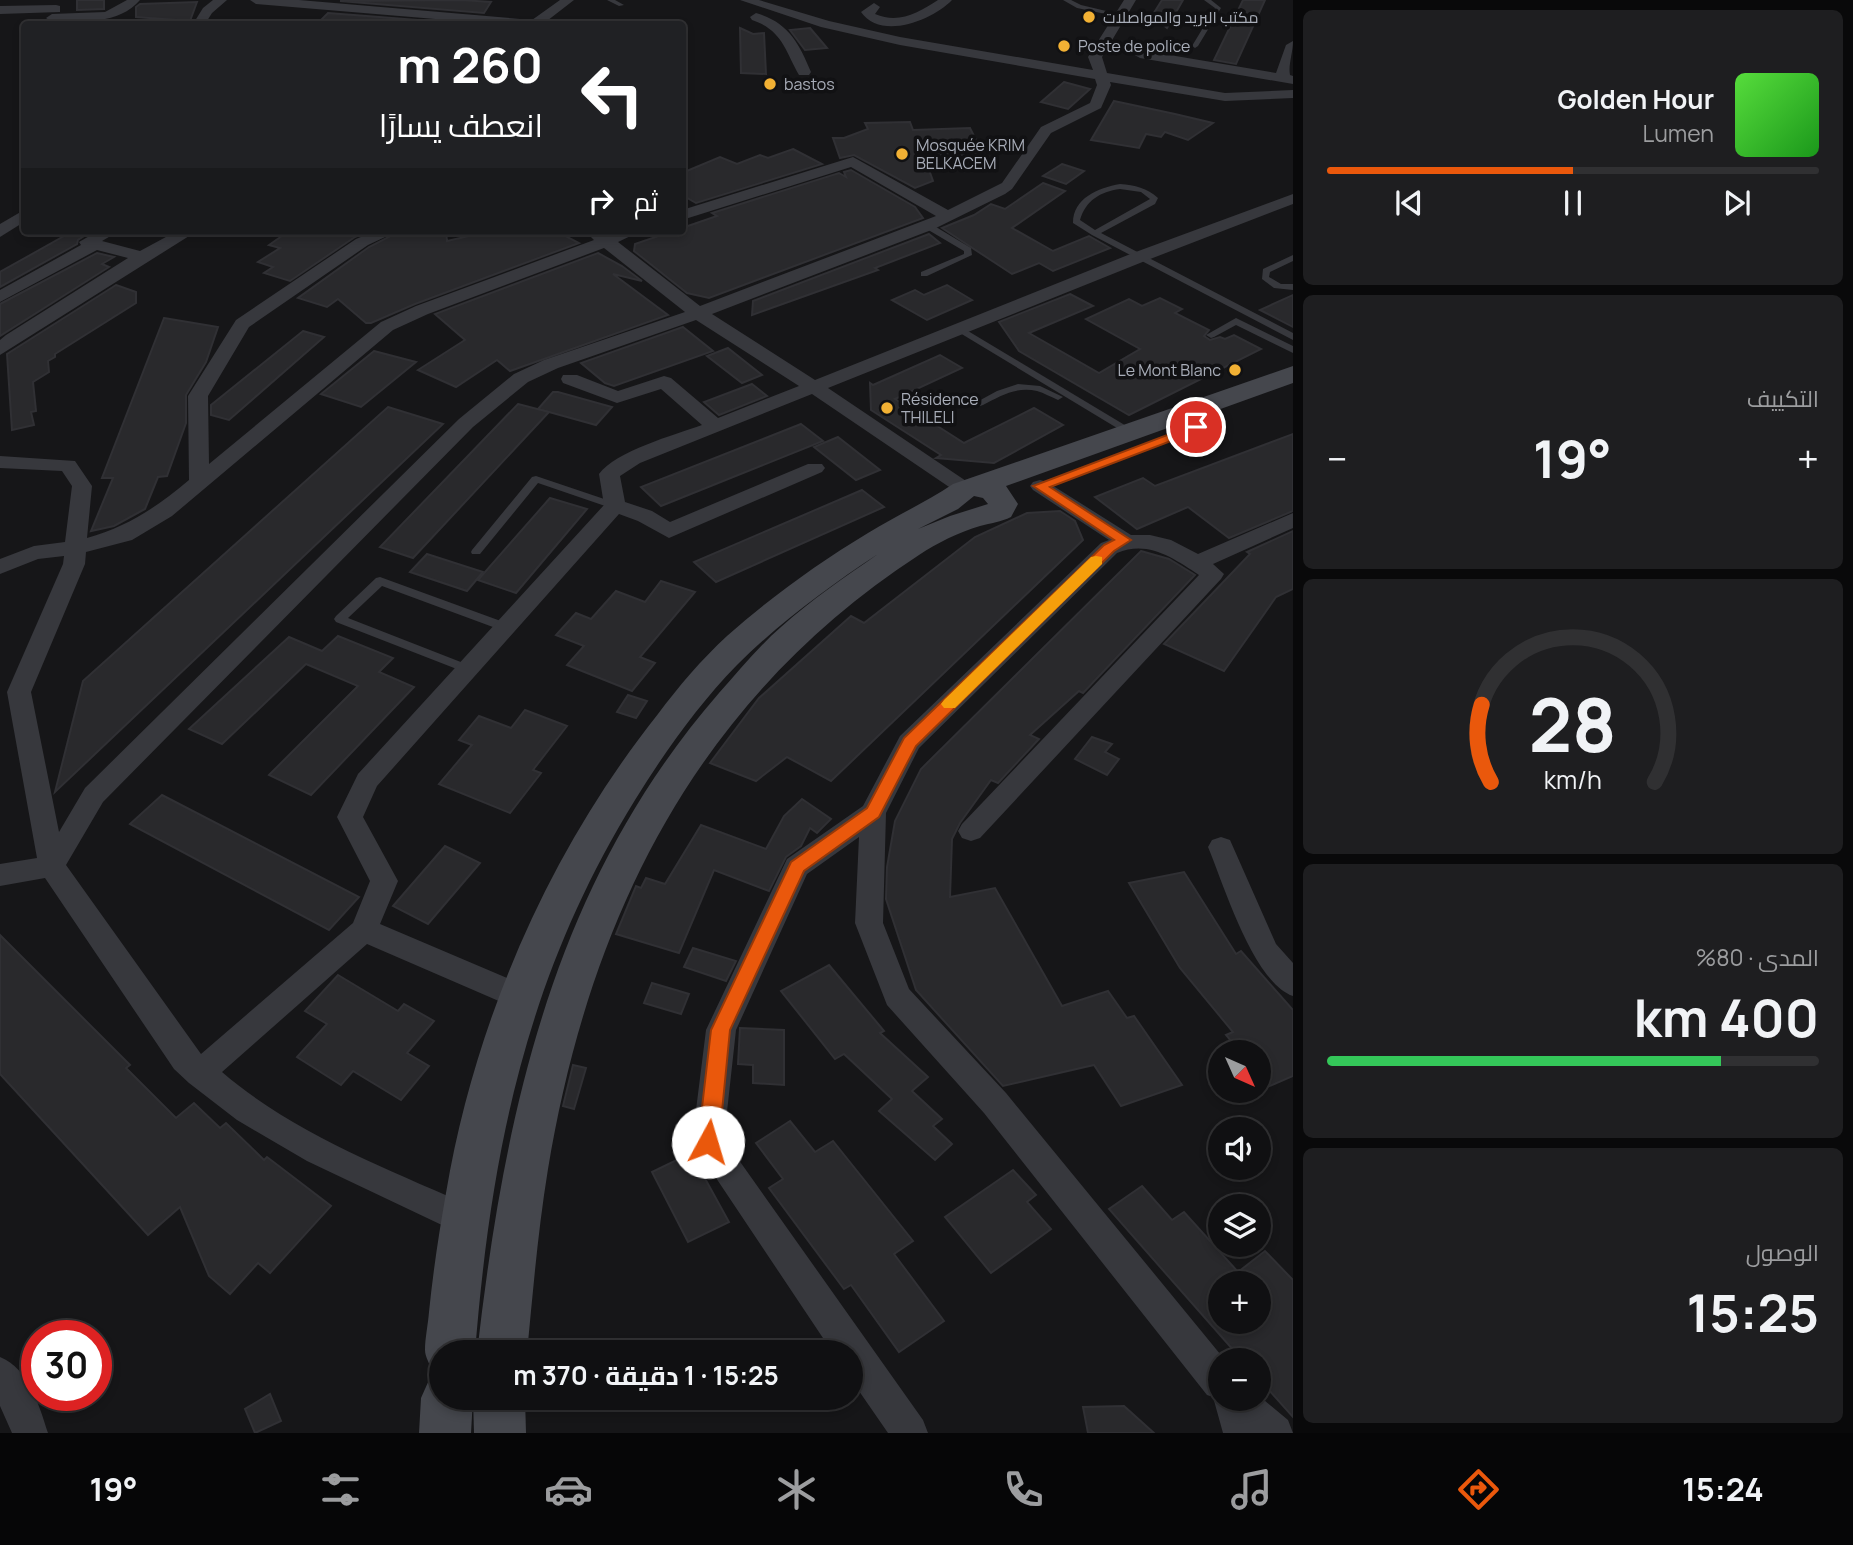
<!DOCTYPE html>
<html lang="ar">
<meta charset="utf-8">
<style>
body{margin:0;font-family:Manrope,Cairo,sans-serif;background:#1e1e20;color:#f1f3f6;direction:rtl;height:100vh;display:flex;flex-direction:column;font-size:26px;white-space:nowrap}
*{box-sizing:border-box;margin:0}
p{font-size:23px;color:#9c9d9f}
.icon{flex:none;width:38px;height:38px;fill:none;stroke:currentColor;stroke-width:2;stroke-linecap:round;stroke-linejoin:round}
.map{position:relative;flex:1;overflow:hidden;direction:ltr}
.sheet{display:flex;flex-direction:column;gap:10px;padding:10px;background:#09090a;width:560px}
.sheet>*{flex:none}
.banner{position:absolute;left:21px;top:21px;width:665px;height:214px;border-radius:7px;box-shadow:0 4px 10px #0003,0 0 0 2px #303032;direction:rtl;background:#202124;color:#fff;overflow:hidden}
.needle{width:46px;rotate:135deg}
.buttons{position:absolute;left:1208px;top:1040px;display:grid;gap:14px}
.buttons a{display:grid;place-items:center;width:63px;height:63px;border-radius:50%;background:#101012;box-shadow:0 4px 10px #0003,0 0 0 2px #303032;font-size:35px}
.speed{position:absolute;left:21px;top:1320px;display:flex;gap:14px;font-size:35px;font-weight:700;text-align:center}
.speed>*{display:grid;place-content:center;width:91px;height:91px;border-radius:50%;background:#101012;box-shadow:0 4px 10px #0003,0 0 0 2px #303032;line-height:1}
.speed .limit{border:10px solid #d22;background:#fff;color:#111}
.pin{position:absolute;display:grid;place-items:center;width:60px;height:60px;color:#fff;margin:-30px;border:4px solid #fff;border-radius:50%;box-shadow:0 2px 7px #0007}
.me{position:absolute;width:77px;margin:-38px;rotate:6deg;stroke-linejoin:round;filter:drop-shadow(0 0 5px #0008)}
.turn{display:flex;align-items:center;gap:24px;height:147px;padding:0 28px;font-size:32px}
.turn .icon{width:91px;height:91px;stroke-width:2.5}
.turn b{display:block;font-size:49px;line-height:60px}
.then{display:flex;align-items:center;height:66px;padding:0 28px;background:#0003;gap:14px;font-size:26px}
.big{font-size:52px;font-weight:700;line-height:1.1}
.sheet .widget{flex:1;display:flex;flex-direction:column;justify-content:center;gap:10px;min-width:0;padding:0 24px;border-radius:10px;background:#1e1e20}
.sheet .dial{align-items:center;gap:0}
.dial svg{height:182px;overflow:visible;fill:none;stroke:#303032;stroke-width:7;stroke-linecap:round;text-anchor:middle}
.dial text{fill:#f1f3f6;stroke:none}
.song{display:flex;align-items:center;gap:21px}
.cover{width:84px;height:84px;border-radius:10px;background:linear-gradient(135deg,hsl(110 70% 55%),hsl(120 70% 35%))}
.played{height:7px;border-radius:4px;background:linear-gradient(90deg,#ea580c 50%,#303032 50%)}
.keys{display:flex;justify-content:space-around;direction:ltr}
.heat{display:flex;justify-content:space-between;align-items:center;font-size:38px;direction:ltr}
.charge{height:10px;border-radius:5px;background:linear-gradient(90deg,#34c759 80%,#303032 0)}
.trip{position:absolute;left:429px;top:1340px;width:434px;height:70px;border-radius:35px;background:#101012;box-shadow:0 4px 10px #0003,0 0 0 2px #303032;font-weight:700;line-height:70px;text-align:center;direction:rtl}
.menu{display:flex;height:112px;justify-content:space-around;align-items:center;background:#060607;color:#9c9d9f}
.menu .icon{width:49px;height:49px}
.menu .selected{color:#ea580c}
.menu b{font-size:32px;color:#f1f3f6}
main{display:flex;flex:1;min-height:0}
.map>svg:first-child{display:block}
.building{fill:#29292c;stroke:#303034;stroke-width:2;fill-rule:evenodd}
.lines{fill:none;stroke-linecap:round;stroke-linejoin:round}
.lane{fill:#37383d;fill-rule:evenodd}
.street{fill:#37383d;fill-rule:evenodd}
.secondary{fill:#45474d;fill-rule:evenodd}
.route{fill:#ea580c;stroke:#983908;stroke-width:2}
.slow{fill:#f59e0b}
.poi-dot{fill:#f2b134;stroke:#111113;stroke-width:2.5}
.labels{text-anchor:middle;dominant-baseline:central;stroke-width:7;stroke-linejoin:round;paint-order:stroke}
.far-poi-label{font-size:16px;fill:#a8adb8;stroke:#111113;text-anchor:start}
</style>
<main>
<section class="sheet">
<div class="widget">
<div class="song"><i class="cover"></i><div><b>Golden Hour</b><p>Lumen</p></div></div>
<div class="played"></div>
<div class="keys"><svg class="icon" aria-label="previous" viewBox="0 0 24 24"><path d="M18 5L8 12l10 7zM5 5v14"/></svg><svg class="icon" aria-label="pause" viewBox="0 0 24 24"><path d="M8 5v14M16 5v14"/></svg><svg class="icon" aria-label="next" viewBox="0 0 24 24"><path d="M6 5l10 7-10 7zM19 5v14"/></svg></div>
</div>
<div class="widget"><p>التكييف</p>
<div class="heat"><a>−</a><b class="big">19°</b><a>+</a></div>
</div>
<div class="widget dial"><svg viewBox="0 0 100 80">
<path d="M14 69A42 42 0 1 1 86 69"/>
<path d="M14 69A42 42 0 0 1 10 35" stroke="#ea580c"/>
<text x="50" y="56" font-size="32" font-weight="700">28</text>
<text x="50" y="72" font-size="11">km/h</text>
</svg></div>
<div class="widget"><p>المدى · 80%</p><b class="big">400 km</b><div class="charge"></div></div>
<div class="widget"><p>الوصول</p><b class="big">15:25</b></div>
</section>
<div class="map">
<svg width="1293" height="1433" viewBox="0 0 1293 1433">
<rect width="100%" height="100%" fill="#161618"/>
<g class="building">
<polygon points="77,0 104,0 104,9 77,10"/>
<polygon points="462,0 491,2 484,13 340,1"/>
<polygon points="1162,0 1183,0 1167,28 1152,16"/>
<polygon points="1243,0 1265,0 1236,64 1214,60"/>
<polygon points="197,2 190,21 136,17 136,7 140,4"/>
<polygon points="328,13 469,24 317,24"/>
<polygon points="740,28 753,34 764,33 766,74 741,73"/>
<polygon points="810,28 827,48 805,50 790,30"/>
<polygon points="1064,82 1090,89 1068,109 1041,102"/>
<polygon points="1114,101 1175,114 1213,123 1188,140 1165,132 1161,137 1146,134 1139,148 1091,140"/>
<polygon points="910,122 913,130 970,128 983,154 924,156 933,181 915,188 854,155 840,158 833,138 844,138 868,129 865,123"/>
<polygon points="793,149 822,164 696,203 682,195 682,173 720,157 737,164 760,155 768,158"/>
<polygon points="1062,164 1084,171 1066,184 1043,176"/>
<polygon points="851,170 915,207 923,218 709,298 687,293 634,251 635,244 673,231 682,231 682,228 717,216 712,213 839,173 846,177 844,172"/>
<polygon points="1043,183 1065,191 1012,228 1053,251 1089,236 1110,248 1053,271 1039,263 1012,274 942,228 974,215 991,204 1005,209"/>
<polygon points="73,231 89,233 78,240 77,244 0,287 0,272"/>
<polygon points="289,231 368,231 355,237 290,281 264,273 273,267 258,262 280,248 269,245"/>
<polygon points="400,231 446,231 447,241 491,231 556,231 579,243 415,304 371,323 366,323 338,299 327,307 298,298 369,247"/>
<polygon points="929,234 940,243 875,268 878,270 752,315 753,301"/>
<polygon points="97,253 114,257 102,264 109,267 0,336 0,304"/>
<polygon points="598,253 622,266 642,281 613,274 668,315 510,371 497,360 456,387 418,370 465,340 435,314"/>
<polygon points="116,285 136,292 136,303 55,354 55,357 48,361 49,372 33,382 36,411 31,412 34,425 12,430 7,354"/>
<polygon points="947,285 972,300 927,320 892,300 915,290 924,295"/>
<polygon points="1070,294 1093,306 1029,333 1099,373 1140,349 1086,319 1129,299 1142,306 1160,298 1182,309 1175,313 1209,330 1204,336 1210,340 1220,337 1225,339 1234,335 1261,349 1129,415 1019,351 999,322"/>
<polygon points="1293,295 1293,327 1260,310"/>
<polygon points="164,318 218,327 206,362 186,395 186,423 167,476 158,477 145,509 114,526 91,531 113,478 102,478"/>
<polygon points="683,327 713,351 614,386 605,383 581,363"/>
<polygon points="303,331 324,337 229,420 211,415 211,405"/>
<polygon points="728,348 762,375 742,383 707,356"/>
<polygon points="374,351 416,362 361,407 321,394"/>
<polygon points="940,355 962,368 895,399 964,443 1034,408 1063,425 994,463 936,458 941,455 871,410 870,383 873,385"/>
<polygon points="752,384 767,396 719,415 704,402"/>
<polygon points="553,392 558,392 612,407 596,425 538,409"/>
<polygon points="518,404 549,412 413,558 380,547"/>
<polygon points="388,407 443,424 55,792 83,681"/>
<polygon points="801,424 823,441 661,506 641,487"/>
<polygon points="1293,434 1293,511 1229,538 1188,507 1137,529 1095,497 1143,478 1155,486"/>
<polygon points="838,437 880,470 856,480 814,447"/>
<polygon points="862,490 884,507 716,582 694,562"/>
<polygon points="550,498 587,509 516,593 478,580"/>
<polygon points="1060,511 1075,521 1083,540 831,781 787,757 756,781 710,763 759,698 851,616 864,623 975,537 1027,513"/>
<polygon points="1293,531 1293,589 1276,597 1224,671 1164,644 1250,554 1247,552"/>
<polygon points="1141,551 1169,559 1195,575 1083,693 1079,691 1030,735 1039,739 998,783 991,780 960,823 952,839 950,897 995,888 1062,1006 1108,991 1127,1018 1134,1016 1182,1085 1121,1106 1094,1065 1003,1086 916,990 886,899 887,867 895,821 921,769"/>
<polygon points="427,554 483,572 467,591 410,572"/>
<polygon points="661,581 695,592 640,657 655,663 632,691 567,665 584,646 556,635 576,613 591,619 616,591 645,602"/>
<polygon points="338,636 393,658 379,672 414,687 311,795 269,775 358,686 306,664 222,744 189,729 289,637 322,651"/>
<polygon points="628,695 647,701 636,718 617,712"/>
<polygon points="525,710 567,726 533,770 541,773 510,813 439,784 472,745 459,740 479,716 511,728"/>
<polygon points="1092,737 1112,744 1105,752 1119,759 1107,775 1075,759"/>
<polygon points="162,795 359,897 329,930 130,824"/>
<polygon points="802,799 831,819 817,833 810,828 801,846 786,857 769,891 714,870 679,953 616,934 636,886 641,888 646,878 665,884 701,825 766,849 784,816"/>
<polygon points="445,846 480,863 428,924 393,906"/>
<polygon points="1184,872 1236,954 1241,951 1293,1010 1293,1076 1258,1091 1258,1052 1240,1052 1226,1035 1233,1032 1180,968 1129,883"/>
<polygon points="0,935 130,1065 126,1068 176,1118 194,1103 220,1128 226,1123 264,1160 267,1157 331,1206 270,1273 258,1263 230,1294 209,1276 180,1207 148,1235 0,1074"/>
<polygon points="693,948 736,961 726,981 684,967"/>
<polygon points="829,965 884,1031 880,1033 928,1077 912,1091 942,1119 933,1126 952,1144 935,1160 879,1111 892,1099 844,1054 835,1059 781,991"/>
<polygon points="338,975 398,1011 404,1004 434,1021 407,1053 429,1066 401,1100 353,1071 341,1085 297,1057 327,1024 305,1011"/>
<polygon points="652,983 689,994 681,1014 644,1003"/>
<polygon points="740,1028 784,1030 784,1085 753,1083 753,1065 738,1064"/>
<polygon points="573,1065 586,1068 574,1109 563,1106"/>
<polygon points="790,1121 815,1152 833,1141 913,1241 894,1254 944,1321 899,1352 851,1285 844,1289 769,1188 783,1179 756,1143"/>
<polygon points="691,1153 729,1222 688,1242 652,1172"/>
<polygon points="1013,1170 1036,1195 1027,1202 1051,1229 991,1273 945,1217"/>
<path d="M1142,1186L1172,1220L1184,1212L1238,1272L1265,1251L1293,1280V1417L1258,1378V1360H1242L1109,1209ZM1220,1283H1258V1321H1220Z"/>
<polygon points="270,1394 281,1421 255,1433 245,1409"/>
<polygon points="1124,1406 1154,1433 1088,1433 1083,1407"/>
</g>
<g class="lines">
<g class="lane">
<polygon points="607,0 615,0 624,5 619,6"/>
<polygon points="1063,0 1071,0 1081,5 1123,15 1120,17 1077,8"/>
<polygon points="1204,0 1211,0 1221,8 1198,46 1195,48 1192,46 1215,8"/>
<path d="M1120,184C1135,185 1147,188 1158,198L1155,204L1101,233L1293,333V340L1092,235L1073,223C1073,198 1098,188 1120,184ZM1120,189L1141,192L1150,199L1095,230L1080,220C1086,200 1100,192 1120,189Z"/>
<polygon points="925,224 931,224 971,248 972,255 927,276 921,276 921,272 964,254 964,251 925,228"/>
<polygon points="1293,255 1293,261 1270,272 1269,277 1281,284 1293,284 1293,290 1274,288 1262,279 1263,269"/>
<polygon points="1236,318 1293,346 1293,353 1236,325 1214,337 1211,338 1206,335"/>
<polygon points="958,325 1133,430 1135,432 1130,435 1127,434 955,330 954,328"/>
<path d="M1018,384L1040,386L1063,397L1058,400C1051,397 1044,393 1037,391C1017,386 1000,396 983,405L980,406L975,403L997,391Z"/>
<polygon points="536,476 619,504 620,506 619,508 611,508 538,483 480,554 472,554 471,552 472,550 532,477"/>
<polygon points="380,577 509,624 511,627 505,631 501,630 382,586 348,618 471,666 473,669 471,672 467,673 336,622 334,619 336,616 376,578"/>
</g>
<g class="street">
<path d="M127,0H140C119,25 82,21 52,22L46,18L52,14L105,12Z"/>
<polygon points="213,0 227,0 212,13 205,24 193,24 203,8"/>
<polygon points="250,0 299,0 532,20 560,0 574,0 543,24 495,24 256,4"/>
<path d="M740,0H759L829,21L900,37L1093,70L1088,57L1124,0H1136L1102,57L1107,73L1225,93L1293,90V98L1225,101L1110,82L1111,85L1101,108L1051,133L1012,189L1005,194L934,229L712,314L815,380L1133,253L1293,194V204L1145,261L828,388L972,485L975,489L972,493H958L812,394L640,463L620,476L625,502L652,511L670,522L808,464H822L825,468L822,472L669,538L638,521L619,514L377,786L363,817L398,881L380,924L528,987L533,996L528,1005L518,1009L508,1005L367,944L222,1072C295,1135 391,1170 477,1209L481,1220L477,1231L465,1236L307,1161L237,1120L189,1083L174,1069L45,878L0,886V864L37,858L7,692L63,564L64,556L38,559L0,574V559L34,546L65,542L72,486L62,471L0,468V456L75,461L92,486L87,538C127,527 157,507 189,480L188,396L236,320L356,239L375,231H398L368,245L249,327L208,396L209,464L381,322L416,306L594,240L587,233L588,231H603L608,235L618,231H641L618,242L700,306L936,216L851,167L682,220V210L853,157L948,210L1002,183L1041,127L1090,103L1097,85L1095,79L900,45L821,27ZM604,248L685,312L544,360L514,374L459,419L85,788L59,832L31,692L85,564L86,552L132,540L172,516L393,330L428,314ZM696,320L799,386L718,418L671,378L664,376L618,391L577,375H563L561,379L563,383L617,403L661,389L702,425C674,435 616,451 599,474L604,505L358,774L337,817L370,881L353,923L201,1054L66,865L103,802L473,427L528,382L558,368Z"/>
<path d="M938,0H952C933,20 881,41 861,12L874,3L880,7L875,14C899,24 918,13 938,0Z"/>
<polygon points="56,5 60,6 60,12 0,14 0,6"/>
<path d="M756,13C788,22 799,43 811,72L809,75H799C785,50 782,30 752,20L750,17Z"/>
<path d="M1293,41C1293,53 1288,65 1290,75L1293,76V84L1140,58L1133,54L1140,50L1276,73L1286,45Z"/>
<polygon points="24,210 24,222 0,237 0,224"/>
<polygon points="98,231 119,231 102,241 140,251 177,231 197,231 0,355 0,340 6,335 128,258 97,250 0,302 0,290 81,245 79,242"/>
<path d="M1040,480L1047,482L1131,535H1150L1171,540L1198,554L1293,513V528L1213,564L1224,574L1221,579L980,838L971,841L962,838L958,831L962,824L1199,575C1173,558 1148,540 1117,553L919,748L886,813L883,923L909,989L1006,1093L1225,1360H1220V1398H1258V1395L1288,1420L1293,1433H1223L1213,1397L1207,1395L984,1113L887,1005L855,923L859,837L807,874L736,1030L724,1139L923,1420L928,1433H888L850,1378V1353H833L692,1142L706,1030L787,859L863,806L900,736L1101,543L1109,540L1033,490L1030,486L1033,482Z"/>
<path d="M1221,837L1230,840L1276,944L1293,963V996C1253,982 1224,885 1208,847L1212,840Z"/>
<path d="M0,1357C29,1369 39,1405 48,1433H12L0,1406Z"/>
</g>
<g class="secondary">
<path d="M1293,366V383L1006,486L1018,504L1011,517C1001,522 991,523 980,526C959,532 937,543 919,555C698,699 590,915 548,1169C538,1230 533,1291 527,1353H477C505,1109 554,883 719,693C739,671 758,647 781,627C811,600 845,577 878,554C828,587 779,623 737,665C698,705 664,753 635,800C527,975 491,1150 475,1353H441V1374L432,1371C430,1364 425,1357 425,1350C425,1338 428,1325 429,1312C433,1272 439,1233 446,1193C475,1021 549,851 658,714C679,686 701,660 727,636C770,598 818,563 868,533C896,516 926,502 953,484ZM974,496L983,498L988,504L950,516L918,529L958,509Z"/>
<polygon points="441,1375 441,1398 473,1398 471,1433 419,1433 421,1398 429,1380"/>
<polygon points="473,1398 525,1398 526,1433 474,1433"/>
</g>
</g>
<polygon class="route" points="1196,424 1202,427 1200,430 1050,487 1131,540 1114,551 916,746 879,817 804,871 730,1030 719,1142 716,1149 708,1152 701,1149 698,1142 711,1030 791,862 867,808 904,738 1104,545 1114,540 1033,486"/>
<polygon class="slow" points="1096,556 1102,557 1102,564 955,708 944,708 941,704 944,700 1091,557"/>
<g class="poi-dot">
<circle cx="1089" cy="17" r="7"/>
<circle cx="1064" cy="46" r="7"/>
<circle cx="770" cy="84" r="7"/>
<circle cx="902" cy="154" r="7"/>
<circle cx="1235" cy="370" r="7"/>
<circle cx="887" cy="408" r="7"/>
</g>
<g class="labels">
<g class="far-poi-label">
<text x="1103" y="17">مكتب البريد والمواصلات</text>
<text x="1078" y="46">Poste de police</text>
<text x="784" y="84">bastos</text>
<text x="916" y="145">Mosquée KRIM<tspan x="916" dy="18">BELKACEM</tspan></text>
<text x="1221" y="370" text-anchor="end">Le Mont Blanc</text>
<text x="901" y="399">Résidence<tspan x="901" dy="18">THILELI</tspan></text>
</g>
</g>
</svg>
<div class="buttons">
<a><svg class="needle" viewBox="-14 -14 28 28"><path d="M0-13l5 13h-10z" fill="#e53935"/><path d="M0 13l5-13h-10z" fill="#9c9d9f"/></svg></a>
<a><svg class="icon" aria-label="sound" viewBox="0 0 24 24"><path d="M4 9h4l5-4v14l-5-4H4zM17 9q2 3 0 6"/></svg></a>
<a><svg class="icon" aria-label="layers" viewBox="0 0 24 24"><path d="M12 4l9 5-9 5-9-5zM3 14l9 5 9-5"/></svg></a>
<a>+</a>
<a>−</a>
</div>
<div class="speed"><div class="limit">30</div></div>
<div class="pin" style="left:1196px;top:427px;background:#d93025"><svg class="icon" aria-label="arrive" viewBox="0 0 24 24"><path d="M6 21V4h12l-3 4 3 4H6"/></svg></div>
<svg class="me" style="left:708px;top:1142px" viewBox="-20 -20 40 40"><circle r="19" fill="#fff"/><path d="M0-13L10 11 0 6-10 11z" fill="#ea580c"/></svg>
<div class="trip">15:25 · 1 دقيقة · 370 m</div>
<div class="banner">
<div class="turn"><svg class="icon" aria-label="left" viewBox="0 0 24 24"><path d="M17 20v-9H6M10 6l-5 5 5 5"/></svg><div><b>260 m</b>انعطف يسارًا</div></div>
<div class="then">ثم<svg class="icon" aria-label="right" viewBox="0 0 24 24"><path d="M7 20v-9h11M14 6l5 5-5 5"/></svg></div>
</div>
</div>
</main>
<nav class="menu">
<b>15:24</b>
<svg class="icon selected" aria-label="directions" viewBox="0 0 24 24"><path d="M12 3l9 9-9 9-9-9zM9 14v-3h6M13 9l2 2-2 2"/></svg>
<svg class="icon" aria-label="music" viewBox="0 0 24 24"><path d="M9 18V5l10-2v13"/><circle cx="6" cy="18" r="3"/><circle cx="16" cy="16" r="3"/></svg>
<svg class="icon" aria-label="phone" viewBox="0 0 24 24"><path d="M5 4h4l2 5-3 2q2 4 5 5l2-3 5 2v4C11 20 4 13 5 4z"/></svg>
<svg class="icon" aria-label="climate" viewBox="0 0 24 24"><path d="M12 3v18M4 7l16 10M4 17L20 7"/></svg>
<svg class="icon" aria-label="car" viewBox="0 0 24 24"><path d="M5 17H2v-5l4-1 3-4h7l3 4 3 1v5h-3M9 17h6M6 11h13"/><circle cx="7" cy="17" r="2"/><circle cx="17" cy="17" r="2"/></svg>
<svg class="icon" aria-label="filters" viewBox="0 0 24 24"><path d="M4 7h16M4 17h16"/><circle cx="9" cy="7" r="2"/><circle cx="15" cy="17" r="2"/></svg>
<b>19°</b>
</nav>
